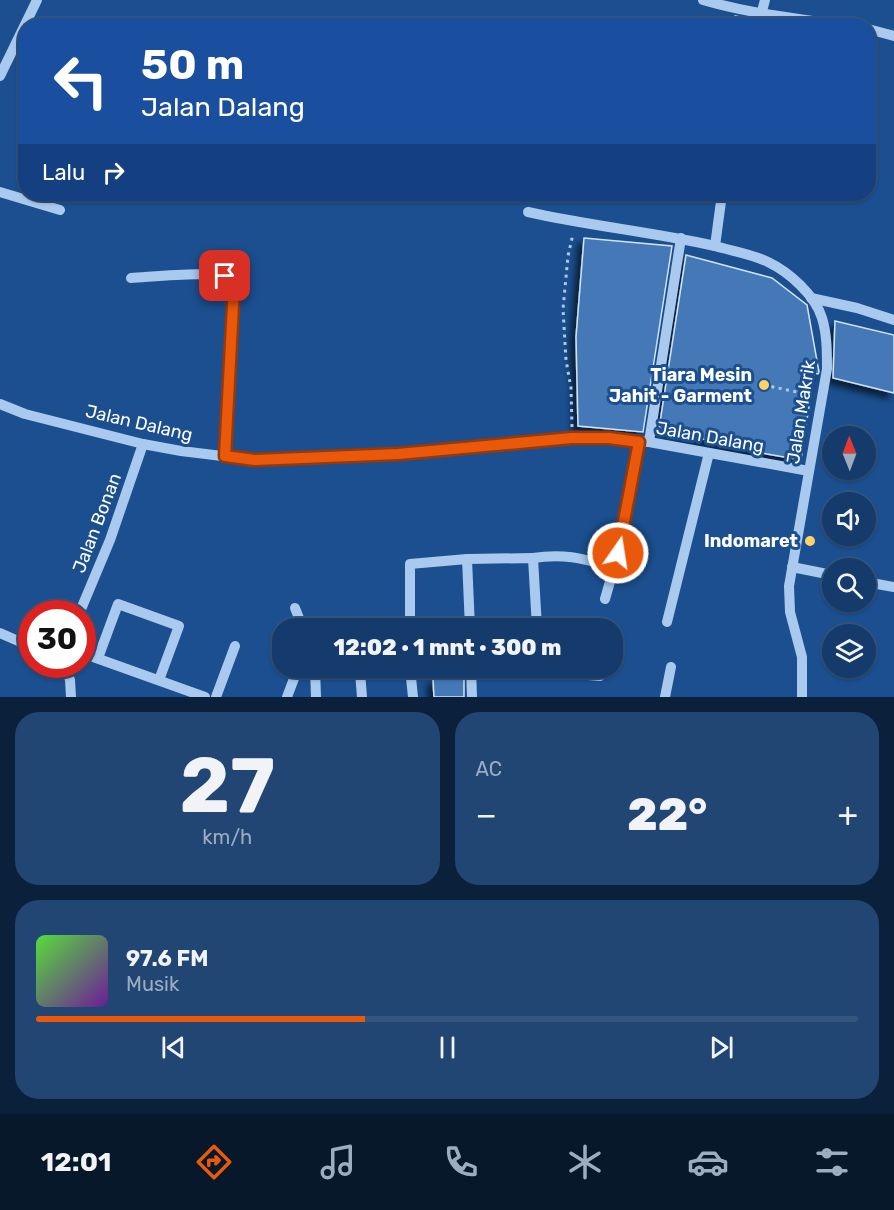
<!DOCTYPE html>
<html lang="id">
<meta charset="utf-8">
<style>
body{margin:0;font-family:Rubik,sans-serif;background:#214673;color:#f1f3f6;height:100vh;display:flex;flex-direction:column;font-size:22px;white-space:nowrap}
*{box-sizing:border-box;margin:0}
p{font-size:20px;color:#9dadc1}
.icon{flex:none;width:33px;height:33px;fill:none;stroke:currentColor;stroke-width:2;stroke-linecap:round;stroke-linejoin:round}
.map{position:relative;height:697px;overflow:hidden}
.panel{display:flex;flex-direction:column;gap:15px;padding:15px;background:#0b203b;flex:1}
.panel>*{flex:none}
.hud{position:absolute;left:18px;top:18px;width:858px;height:183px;border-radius:24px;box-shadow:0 2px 4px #0004,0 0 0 2px #33557e;background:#1a4fa0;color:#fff;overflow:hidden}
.needle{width:39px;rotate:359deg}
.tools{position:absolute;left:822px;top:426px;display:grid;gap:12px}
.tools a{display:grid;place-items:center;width:54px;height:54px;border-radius:50%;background:#143b6b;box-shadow:0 2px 4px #0004,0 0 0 2px #33557e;font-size:30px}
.speed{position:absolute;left:18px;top:600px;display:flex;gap:12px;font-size:30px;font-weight:700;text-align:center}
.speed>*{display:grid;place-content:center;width:78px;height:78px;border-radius:50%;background:#143b6b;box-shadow:0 2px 4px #0004,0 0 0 2px #33557e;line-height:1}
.speed .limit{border:9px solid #d22;background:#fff;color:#111}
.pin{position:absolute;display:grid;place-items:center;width:51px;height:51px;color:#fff;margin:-26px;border-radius:12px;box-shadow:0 3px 9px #0006}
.me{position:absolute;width:66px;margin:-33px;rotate:13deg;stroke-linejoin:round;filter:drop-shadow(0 0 4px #0008)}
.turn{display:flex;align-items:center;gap:21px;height:126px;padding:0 24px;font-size:27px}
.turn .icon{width:78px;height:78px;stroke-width:2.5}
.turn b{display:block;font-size:42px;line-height:51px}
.then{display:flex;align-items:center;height:57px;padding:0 24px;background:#0003;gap:12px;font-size:22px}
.big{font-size:45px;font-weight:800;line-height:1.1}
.panel .card{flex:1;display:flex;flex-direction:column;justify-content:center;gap:9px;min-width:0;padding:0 21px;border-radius:24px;background:#214673}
.panel .dial{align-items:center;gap:0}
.dial b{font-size:78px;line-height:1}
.song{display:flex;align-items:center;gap:18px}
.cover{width:72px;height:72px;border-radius:9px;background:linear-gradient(135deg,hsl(110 70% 55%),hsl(280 70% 35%))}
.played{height:6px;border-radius:3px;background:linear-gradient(90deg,#ea580c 40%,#33557e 40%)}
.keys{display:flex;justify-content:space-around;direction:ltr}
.heat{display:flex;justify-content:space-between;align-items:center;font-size:33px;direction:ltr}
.panel .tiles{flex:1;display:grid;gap:15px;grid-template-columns:1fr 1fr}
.card:last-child{grid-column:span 2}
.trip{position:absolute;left:272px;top:618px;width:351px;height:60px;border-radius:24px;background:#143b6b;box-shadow:0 2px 4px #0004,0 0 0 2px #33557e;font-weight:800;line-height:60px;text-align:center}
.dock{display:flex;height:96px;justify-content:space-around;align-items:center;background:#08182b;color:#9dadc1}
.dock .icon{width:42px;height:42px}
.dock .current{color:#ea580c}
.dock b{font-size:27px;color:#f1f3f6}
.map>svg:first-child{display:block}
.building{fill:#4478b7;stroke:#cfe3fa;stroke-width:1.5;filter:url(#shadow)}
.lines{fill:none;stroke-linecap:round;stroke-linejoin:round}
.path{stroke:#a9c9ee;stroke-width:3;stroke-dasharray:3 4.5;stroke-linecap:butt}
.minor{stroke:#a9c9ee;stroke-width:10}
.route-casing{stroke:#983908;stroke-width:15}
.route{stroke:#ea580c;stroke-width:10}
.poi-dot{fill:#ffd166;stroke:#1b4f8f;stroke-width:2}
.labels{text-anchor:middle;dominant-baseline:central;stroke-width:6;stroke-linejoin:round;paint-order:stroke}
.poi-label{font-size:18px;font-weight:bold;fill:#fff;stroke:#1b4f8f;text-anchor:end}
.street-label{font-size:18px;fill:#fff;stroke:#1b4f8f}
</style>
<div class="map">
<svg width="894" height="697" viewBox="0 0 894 697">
<defs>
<filter id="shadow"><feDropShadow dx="-5.5" dy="5.5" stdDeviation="3" flood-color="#0009"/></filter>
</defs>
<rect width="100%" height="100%" fill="#1b4f8f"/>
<g class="building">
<polygon points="735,16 752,19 751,26 733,26"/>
<polygon points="584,238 672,246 643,432 578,426 576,337"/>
<polygon points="686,255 772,278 807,305 819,372 818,374 814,373 801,460 767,454 659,429"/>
<polygon points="835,321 894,335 894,393 833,378"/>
<polygon points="433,679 464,679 464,697 434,697"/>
</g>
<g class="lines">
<g class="path">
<polyline points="764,385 811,395"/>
<polyline points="572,427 571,388 566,360 563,309 568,256 573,234"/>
</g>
<g class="minor">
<path d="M703,0C750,14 798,18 846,26"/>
<polyline points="758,26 765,0"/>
<polyline points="868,29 894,36"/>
<polyline points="0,76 37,0"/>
<polyline points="0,192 60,210"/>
<path d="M722,194L715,246C732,251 752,254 768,262C789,272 815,295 822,318C827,334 827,352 827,369L789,586L790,612L802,657V697"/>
<path d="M528,212C590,226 653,232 715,246"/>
<path d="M131,278C153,277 218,269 233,280L225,456"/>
<polyline points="811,298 857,308 894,320"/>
<polyline points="0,404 25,414 143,444 181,451 255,460 398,454 572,438 609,438 649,442 809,471"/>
<polyline points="649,442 681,238"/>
<path d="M533,558C565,553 584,559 614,567"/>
<polyline points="792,567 832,575"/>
<polyline points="866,582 894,587"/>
<polyline points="605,599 622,540 639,442"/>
<polyline points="295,608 303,628"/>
<polyline points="79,614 110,540 143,444"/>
<polyline points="667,622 709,453"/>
<polyline points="410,628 410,564 467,559"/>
<polyline points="470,628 467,559 533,558 537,628"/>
<polyline points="0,633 32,647"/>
<polyline points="82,653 205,697"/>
<polyline points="98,658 118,604 179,626 159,680"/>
<polyline points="64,664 70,680 71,697"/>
<polyline points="315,668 316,697"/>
<polyline points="410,668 413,697"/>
<polyline points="471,668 472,697"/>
<polyline points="508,668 600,676"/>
<polyline points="316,672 360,672 406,668"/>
<polyline points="360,672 362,697"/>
<polyline points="216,697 235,646"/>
<polyline points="287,697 298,668"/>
<polyline points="665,697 671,667"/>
</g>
</g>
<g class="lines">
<g class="route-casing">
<polyline id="route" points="225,276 233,280 234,286 225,456 255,460 398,454 572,438 609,438 639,442 618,553"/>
</g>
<use href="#route" class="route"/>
</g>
<g class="poi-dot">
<circle cx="764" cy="385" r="6"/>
<circle cx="810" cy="541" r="6"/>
</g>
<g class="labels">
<g class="poi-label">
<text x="752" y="375">Tiara Mesin<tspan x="752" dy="21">Jahit - Garment</tspan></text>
<text x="798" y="541">Indomaret</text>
</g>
<g class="street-label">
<text transform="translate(801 412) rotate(-81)">Jalan Makrik</text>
<text transform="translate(139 423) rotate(13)">Jalan Dalang</text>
<text transform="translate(710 437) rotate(10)">Jalan Dalang</text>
<text transform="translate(97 523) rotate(-69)">Jalan Bonan</text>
</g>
</g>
</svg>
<div class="tools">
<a><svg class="needle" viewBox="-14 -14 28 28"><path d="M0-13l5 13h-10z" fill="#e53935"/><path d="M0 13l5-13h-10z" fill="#9dadc1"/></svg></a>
<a><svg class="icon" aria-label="sound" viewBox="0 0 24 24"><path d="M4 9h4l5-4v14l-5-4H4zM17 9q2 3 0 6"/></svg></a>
<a><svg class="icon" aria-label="search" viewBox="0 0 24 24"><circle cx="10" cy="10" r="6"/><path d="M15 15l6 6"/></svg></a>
<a><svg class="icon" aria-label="layers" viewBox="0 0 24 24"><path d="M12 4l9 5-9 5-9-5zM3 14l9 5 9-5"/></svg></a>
</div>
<div class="speed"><div class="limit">30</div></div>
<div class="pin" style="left:225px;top:276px;background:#d93025"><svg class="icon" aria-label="arrive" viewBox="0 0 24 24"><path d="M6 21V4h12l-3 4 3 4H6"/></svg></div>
<svg class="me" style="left:618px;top:553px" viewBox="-20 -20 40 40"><circle r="17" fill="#ea580c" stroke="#fff" stroke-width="3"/><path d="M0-11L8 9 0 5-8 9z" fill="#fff"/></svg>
<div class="trip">12:02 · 1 mnt · 300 m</div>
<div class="hud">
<div class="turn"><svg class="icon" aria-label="left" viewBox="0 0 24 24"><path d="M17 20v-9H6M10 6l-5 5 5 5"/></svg><div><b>50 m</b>Jalan Dalang</div></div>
<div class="then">Lalu<svg class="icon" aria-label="right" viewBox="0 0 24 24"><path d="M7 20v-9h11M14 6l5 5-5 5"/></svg></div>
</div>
</div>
<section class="panel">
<div class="tiles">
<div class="card dial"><b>27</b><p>km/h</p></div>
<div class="card"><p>AC</p>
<div class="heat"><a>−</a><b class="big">22°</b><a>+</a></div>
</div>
<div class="card">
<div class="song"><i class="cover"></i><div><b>97.6 FM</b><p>Musik</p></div></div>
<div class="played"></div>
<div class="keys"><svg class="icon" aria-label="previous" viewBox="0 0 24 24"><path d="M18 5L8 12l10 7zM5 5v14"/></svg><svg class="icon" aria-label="pause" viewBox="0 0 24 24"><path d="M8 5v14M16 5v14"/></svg><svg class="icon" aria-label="next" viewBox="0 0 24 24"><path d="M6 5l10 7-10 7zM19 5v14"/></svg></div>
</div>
</div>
</section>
<nav class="dock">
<b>12:01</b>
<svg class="icon current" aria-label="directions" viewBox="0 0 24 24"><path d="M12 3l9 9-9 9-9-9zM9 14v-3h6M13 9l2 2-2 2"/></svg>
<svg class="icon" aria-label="music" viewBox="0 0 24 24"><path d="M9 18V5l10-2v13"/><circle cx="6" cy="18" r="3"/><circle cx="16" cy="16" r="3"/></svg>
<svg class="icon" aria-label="phone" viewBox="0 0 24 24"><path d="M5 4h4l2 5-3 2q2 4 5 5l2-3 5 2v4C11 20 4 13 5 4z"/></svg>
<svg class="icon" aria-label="climate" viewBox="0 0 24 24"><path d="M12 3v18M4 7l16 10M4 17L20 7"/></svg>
<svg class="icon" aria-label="car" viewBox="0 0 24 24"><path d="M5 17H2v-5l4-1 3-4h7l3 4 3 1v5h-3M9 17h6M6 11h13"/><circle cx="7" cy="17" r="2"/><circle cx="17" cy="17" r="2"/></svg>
<svg class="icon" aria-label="filters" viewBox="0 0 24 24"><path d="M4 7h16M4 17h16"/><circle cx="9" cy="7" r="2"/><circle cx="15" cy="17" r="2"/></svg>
</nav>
